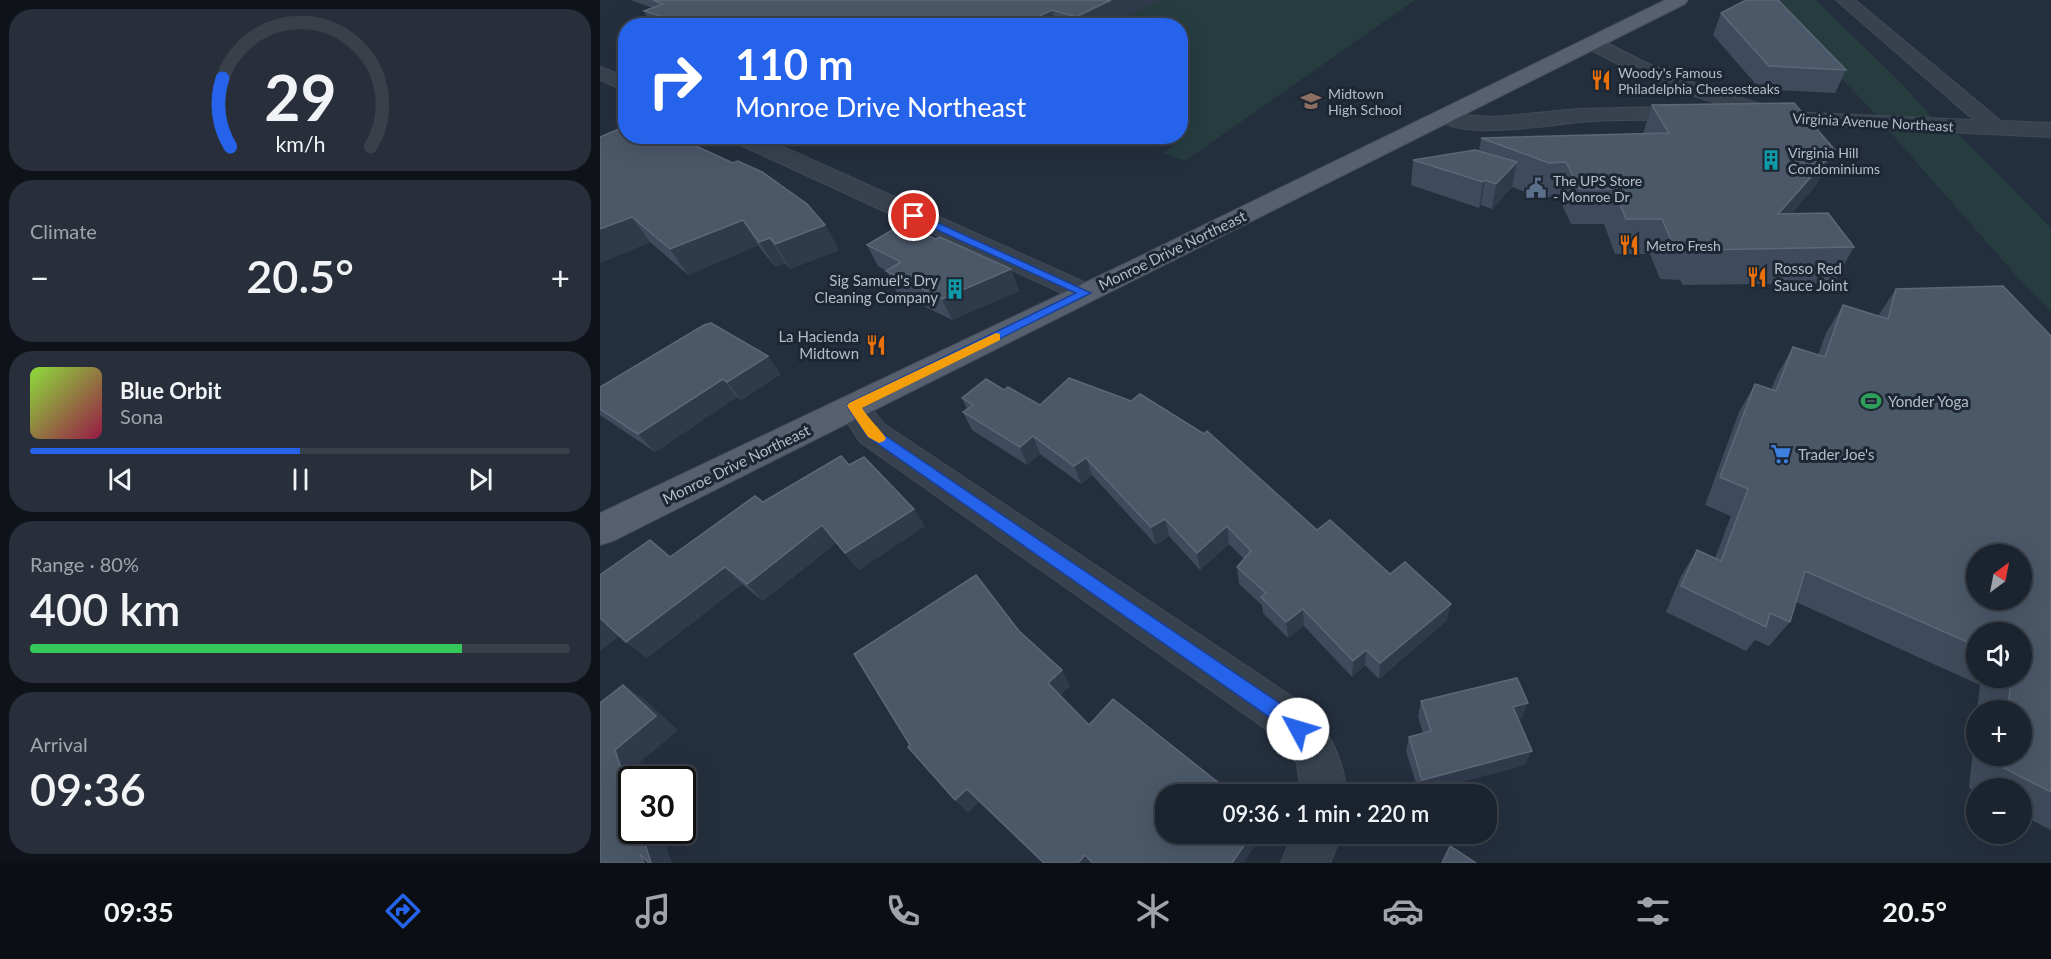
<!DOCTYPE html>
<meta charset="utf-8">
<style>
body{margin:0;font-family:Lato,sans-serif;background:#282f3a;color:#f1f3f6;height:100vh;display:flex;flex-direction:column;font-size:22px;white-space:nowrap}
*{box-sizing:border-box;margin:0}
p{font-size:20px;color:#a0a4aa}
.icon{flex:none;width:33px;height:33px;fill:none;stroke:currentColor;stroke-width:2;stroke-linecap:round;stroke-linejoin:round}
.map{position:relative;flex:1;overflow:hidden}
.details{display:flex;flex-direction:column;gap:9px;padding:9px;background:#0f1319;width:600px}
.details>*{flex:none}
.banner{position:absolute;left:18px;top:18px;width:570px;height:126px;border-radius:24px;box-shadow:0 6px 24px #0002,0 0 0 2px #39404a;background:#2563eb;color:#fff;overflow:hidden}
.needle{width:39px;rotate:32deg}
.fabs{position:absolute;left:1366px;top:544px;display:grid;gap:12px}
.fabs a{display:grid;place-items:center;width:66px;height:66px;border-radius:50%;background:#1b232e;box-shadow:0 6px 24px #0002,0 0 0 2px #39404a;font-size:30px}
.speed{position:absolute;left:18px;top:766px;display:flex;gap:12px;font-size:30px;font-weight:700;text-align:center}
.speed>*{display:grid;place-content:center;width:78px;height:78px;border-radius:50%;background:#1b232e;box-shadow:0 6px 24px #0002,0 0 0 2px #39404a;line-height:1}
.speed .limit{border:3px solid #111;border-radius:9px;background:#fff;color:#111}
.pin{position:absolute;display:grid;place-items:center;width:51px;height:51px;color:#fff;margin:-26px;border:3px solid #fff;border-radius:50%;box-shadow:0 2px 6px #0007}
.me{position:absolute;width:66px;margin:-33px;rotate:309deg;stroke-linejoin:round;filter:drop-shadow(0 0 4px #0008)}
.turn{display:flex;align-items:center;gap:21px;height:126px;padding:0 18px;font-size:27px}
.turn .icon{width:78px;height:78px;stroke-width:2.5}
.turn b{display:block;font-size:42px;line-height:51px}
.big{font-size:45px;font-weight:600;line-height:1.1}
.details .widget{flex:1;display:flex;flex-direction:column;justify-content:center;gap:9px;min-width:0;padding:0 21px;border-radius:24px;background:#282f3a}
.details .dial{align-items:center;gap:0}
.dial svg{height:156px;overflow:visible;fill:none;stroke:#39404a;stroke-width:7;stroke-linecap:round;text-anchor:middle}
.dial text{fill:#f1f3f6;stroke:none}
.song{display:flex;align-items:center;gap:18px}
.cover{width:72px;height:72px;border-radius:9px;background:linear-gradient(135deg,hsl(90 70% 55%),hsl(340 70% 35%))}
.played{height:6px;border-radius:3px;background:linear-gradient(90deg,#2563eb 50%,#39404a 50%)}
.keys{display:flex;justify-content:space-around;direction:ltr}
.heat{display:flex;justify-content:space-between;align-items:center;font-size:33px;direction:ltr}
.charge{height:9px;border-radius:4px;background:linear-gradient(90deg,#34c759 80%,#39404a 0)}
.trip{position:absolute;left:555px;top:784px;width:342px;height:60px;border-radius:24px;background:#1b232e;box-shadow:0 6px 24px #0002,0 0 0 2px #39404a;font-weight:600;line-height:60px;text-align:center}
.tab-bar{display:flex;height:96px;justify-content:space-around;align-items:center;background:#0b0e12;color:#a0a4aa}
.tab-bar .icon{width:42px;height:42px}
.tab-bar .selected{color:#2563eb}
.tab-bar b{font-size:27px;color:#f1f3f6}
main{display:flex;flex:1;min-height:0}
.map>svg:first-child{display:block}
.green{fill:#263c3f}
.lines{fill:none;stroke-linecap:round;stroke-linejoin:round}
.minor-casing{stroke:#414a57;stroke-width:2}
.major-casing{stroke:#414a57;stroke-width:2}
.minor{fill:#38414e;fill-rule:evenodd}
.major{fill:#56606e;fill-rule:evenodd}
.wall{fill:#3f4b5c;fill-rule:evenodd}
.shaded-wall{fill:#2f3b4b}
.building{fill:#4b5868;stroke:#5c6777;stroke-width:1.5;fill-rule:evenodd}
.route{fill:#2563eb;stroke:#184099;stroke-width:1.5}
.slow{fill:#f59e0b}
.labels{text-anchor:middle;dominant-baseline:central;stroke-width:6;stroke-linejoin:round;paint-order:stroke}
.far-poi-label{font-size:14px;fill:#b4bcc9;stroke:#1d2633;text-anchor:start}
.far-street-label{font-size:14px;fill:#b4bcc9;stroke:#1d2633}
.street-label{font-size:15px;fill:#b4bcc9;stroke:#1d2633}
.poi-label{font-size:15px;fill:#b4bcc9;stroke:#1d2633;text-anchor:start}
</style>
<main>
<section class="details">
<div class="widget dial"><svg viewBox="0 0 100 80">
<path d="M14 69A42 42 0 1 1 86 69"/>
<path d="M14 69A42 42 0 0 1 10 34" stroke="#2563eb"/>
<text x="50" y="56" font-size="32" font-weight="700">29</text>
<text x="50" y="72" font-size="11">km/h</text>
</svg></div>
<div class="widget"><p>Climate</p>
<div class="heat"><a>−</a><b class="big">20.5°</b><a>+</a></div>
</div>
<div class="widget">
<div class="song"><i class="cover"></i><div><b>Blue Orbit</b><p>Sona</p></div></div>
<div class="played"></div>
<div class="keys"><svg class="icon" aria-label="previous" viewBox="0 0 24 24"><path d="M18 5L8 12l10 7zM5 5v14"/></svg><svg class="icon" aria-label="pause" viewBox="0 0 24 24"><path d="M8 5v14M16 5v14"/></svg><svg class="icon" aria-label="next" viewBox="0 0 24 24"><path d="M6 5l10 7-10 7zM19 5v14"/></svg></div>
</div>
<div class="widget"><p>Range · 80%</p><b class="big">400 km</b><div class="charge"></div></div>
<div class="widget"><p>Arrival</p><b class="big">09:36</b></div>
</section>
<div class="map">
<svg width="1451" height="863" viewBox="0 0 1451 863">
<rect width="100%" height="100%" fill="#242f3e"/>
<g class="green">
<path d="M560,0H815L585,161L563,153L584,138C546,144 503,149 466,137L580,136V26L509,25Z"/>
<polygon points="1171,0 1216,0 1305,87 1334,120 1279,118 1209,44"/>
<polygon points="1283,124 1352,128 1451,228 1451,312 1420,280"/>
</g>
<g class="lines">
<g class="minor-casing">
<g id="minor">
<polygon points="1236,0 1255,0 1401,121 1451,123 1451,137 1164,123 1156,122 1154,115 1082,92 1028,69 985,47 983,43 985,39 999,39 1042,61 1096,84 1187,112 1374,120"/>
<polygon points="0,67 26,77 26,91 0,80"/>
<path d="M1065,107L1102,109L1105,114L1102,119L1094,120C1060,120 1026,119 993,121C961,122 854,144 835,116L838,111L846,110L865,115L895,117L978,109Z"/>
<polygon points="129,136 159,136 495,287 499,293 495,299 485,302 475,299 132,141"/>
<path d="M253,394L264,398L284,424L703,704C730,730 743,758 747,795H701L697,763L673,734L260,442L237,406L242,398Z"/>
<polygon points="693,834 742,834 730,863 681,863"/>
</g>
</g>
<g class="major-casing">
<polygon id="major" points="1065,0 1088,0 1085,4 13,541 0,545 0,513 520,266"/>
</g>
<use href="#minor" class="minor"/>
<use href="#major" class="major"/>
</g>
<g class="wall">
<polygon points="31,0 560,0 509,26 52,26 44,11 52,8"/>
<polygon points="1121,13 1246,70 1235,93 1160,89 1113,35"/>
<polygon points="1052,105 1217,184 1192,213 1254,247 1234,283 1083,285 1080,280 1060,279 1050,254 1015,254 1004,224 971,224 958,196 941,198 912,187 892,209 881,205 879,208 811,185 813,160 879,151 881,138 1043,134"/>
<polygon points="0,137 225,225 239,250 190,269 185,263 175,267 158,245 88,275 50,242 0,263"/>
<polygon points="336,239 411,269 419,291 352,320 297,293 287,271 278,266 267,245"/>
<path d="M1296,289L1451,336V830L1422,815V789H1377V793L1369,788L1377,711V756H1422V711H1377L1380,685L1196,602L1190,622L1169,646L1155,640L1146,651L1066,612L1081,576L1097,550L1115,558L1131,516L1105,505L1139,412L1155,384L1171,390L1177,375L1193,347L1218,355L1226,333L1243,305L1278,316ZM1377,633H1422V678H1377Z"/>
<polygon points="181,374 141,400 137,397 55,452 0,415 0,387"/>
<polygon points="404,390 440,405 717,530 790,574 847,620 779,679 765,665 752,677 704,626 688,638 663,613 662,605 639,584 637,567 644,559 629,544 600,570 569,536 556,545 492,475 481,484 440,454 427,465 372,430 363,412 367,409 362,398"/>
<polygon points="249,465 325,526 259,570 236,543 163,601 142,584 47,658 26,642 70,557 163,502"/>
<polygon points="419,631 462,670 470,686 460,695 566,834 663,834 643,863 443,863 379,802 368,812 355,800"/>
<polygon points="821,701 922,718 918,719 925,765 819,793 806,751 809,737 823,733 818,716"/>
</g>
<g class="shaded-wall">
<polygon points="511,0 560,0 509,26 478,26 476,17"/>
<polygon points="452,10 456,26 418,26"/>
<polygon points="1235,150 1217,184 1161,249 1178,214"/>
<polygon points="917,162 912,187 892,209 896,184"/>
<polygon points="885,180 881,205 879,208 883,182"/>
<polygon points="32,217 50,242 0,263 0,229"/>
<polygon points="143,220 158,245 88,275 70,249"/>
<polygon points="225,225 239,250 190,269 175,244"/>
<polygon points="170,238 185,263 175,267 159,242"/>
<polygon points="411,269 419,291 352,320 342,299"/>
<polygon points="168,356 181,374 141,400 127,382"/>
<polygon points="123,379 137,397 55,452 38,434"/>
<polygon points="433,436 440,454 427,465 420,447"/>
<polygon points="486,458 492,475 481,484 474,466"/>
<polygon points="314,509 325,526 259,570 245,553"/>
<polygon points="565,519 569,536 556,545 551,527"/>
<polygon points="222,525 236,543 163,601 147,584"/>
<polygon points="627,526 629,544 600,570 597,553"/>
<polygon points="125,567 142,584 47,658 26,642"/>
<polygon points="851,604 847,620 779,679 780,663"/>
<polygon points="703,609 704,626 688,638 686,622"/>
<polygon points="0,618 22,634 0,651"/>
<polygon points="766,650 765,665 752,677 753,661"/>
<polygon points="462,670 470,686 457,698 448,683"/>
<polygon points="23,685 45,700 78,730 38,764 44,780 32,780 32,802 15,750"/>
<polygon points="928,703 922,718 907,722 913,707"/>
<polygon points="932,751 925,765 819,793 822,780"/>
<polygon points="367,789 379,802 368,812 355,800"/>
<polygon points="41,831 61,831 72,863 44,863 40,854"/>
<polygon points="652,834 663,834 643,863 632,863"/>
<polygon points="485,855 491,863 478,863"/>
</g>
<g class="building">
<polygon points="53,0 511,0 476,17 452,10 418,26 94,26 44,11 63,4"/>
<polygon points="1146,0 1178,0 1246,70 1169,66 1121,13"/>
<polygon points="1194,103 1235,150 1178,214 1228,213 1254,247 1098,250 1095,244 1073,244 1062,219 1026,219 1014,189 980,189 966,162 949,163 881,138 1069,133 1052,105"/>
<polygon points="26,126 26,136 74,136 133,163 138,161 162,172 207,204 225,225 175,244 170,238 159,242 143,220 70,249 32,217 0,229 0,137"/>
<polygon points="875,150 917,162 896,184 885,180 883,182 813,160"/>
<polygon points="302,224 336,239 340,237 411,269 342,299 286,271 301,262 267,245"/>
<path d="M1403,286L1451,336V792L1404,768L1405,756H1422V711H1408L1411,678H1422V633H1377V646L1205,571L1190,622L1170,613L1166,627L1081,586L1097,550L1121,561L1148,489L1120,477L1155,384L1176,391L1193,347L1225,357L1243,305L1288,319L1296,289ZM1377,555H1422V600H1377Z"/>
<polygon points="111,323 168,356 127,382 123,379 38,434 0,409 0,387 104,325"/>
<polygon points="469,378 531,401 540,394 604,434 607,431 717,530 730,520 790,574 805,562 851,604 780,663 766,650 753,661 703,609 686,622 661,597 666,593 637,567 651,551 627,526 597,553 565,519 551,527 486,458 474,466 433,436 420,447 363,412 373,405 362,398 386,379 404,390 408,387 440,405"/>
<polygon points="241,456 249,465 264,457 314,509 245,553 222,525 147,584 125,567 26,642 0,618 0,575 50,540 70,557 155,496 163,502"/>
<polygon points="376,575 419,631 462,670 448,683 489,725 513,699 634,795 566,795 566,834 652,834 632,863 493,863 485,855 478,863 444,863 367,789 355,800 308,747 310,745 254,654"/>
<polygon points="917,678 928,703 913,707 932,751 822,780 809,737 831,731 821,701"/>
<polygon points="23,685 56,716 15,750 32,802 32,831 41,831 51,863 49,863 40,854 44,863 0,863 0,703"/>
<polygon points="850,846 876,863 842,863"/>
</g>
<polygon class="route" points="314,212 491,293 261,408 277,430 694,713 704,722 707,729 704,735 698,738 682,726 268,437 247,406 249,403 476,293 311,218 311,213"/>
<path class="slow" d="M396,333L400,334V340L262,408C269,419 279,428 286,438L284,441L279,443L268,437L247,406L249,403Z"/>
<defs>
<g id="restaurant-bare" transform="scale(1.62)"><path d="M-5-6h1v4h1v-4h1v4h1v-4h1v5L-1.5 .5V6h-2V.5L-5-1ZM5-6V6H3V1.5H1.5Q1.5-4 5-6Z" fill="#e8710a" stroke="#1d2633" stroke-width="2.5" paint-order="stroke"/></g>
<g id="school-bare" transform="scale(1.62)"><path d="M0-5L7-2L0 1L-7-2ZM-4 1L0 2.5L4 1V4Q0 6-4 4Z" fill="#8d6e63" stroke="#1d2633" stroke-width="2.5" paint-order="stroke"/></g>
<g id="building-bare" transform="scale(1.62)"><path d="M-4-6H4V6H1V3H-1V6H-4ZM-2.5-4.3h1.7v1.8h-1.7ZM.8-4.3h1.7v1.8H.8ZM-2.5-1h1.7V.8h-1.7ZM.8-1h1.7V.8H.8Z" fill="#0f9aa8" stroke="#1d2633" stroke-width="2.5" paint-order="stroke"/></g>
<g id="civic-bare" transform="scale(1.62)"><path d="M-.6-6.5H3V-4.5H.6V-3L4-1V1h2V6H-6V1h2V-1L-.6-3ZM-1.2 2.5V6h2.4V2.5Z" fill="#5c6f8a" stroke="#1d2633" stroke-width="2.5" paint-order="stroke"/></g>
<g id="stadium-bare" transform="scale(1.62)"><path d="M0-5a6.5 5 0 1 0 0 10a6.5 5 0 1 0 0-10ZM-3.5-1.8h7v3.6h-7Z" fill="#2e9e5b" stroke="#1d2633" stroke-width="2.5" paint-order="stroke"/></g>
<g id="supermarket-bare" transform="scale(1.62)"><path d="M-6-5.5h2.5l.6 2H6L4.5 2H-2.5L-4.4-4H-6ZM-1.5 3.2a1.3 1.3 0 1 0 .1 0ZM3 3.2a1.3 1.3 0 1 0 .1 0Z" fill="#3f7fe0" stroke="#1d2633" stroke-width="2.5" paint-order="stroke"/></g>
</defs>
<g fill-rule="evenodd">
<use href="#restaurant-bare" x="1001" y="80"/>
<use href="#school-bare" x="711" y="101"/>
<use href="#building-bare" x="1171" y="160"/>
<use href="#civic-bare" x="936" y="188"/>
<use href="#restaurant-bare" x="1029" y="245"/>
<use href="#restaurant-bare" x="1157" y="277"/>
<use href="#building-bare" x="355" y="289"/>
<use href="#restaurant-bare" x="276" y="345"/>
<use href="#stadium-bare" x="1271" y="401"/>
<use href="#supermarket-bare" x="1181" y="454"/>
</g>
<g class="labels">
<g class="far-poi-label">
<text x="1018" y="72">Woody's Famous<tspan x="1018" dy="16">Philadelphia Cheesesteaks</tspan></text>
<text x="728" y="93">Midtown<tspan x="728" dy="16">High School</tspan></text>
<text x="1188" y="152">Virginia Hill<tspan x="1188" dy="16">Condominiums</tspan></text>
<text x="953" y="180">The UPS Store<tspan x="953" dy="16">- Monroe Dr</tspan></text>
<text x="1046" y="245">Metro Fresh</text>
</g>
<g class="far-street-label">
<text transform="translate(1273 122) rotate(3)">Virginia Avenue Northeast</text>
</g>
<g class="street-label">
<text transform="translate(572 250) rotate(-26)">Monroe Drive Northeast</text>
<text transform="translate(136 464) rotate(-26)">Monroe Drive Northeast</text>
</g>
<g class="poi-label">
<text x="1174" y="268">Rosso Red<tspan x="1174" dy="17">Sauce Joint</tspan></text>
<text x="338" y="280" text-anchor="end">Sig Samuel's Dry<tspan x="338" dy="17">Cleaning Company</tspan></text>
<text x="259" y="336" text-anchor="end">La Hacienda<tspan x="259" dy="17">Midtown</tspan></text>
<text x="1288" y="401">Yonder Yoga</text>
<text x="1198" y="454">Trader Joe's</text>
</g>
</g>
</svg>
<div class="fabs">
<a><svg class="needle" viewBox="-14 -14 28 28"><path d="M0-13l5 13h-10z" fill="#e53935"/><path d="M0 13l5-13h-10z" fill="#a0a4aa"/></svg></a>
<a><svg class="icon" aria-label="sound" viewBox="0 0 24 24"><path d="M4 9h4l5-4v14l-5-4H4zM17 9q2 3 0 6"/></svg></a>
<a>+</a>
<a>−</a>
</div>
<div class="speed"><div class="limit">30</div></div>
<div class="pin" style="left:314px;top:216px;background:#d93025"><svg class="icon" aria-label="arrive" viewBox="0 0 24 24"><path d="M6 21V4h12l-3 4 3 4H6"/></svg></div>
<svg class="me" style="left:698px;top:729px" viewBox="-20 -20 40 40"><circle r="19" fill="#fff"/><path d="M0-13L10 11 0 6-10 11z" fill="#2563eb"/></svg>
<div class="trip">09:36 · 1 min · 220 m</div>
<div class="banner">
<div class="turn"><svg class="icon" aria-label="right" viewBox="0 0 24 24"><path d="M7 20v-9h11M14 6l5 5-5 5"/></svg><div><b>110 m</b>Monroe Drive Northeast</div></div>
</div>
</div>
</main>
<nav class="tab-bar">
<b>09:35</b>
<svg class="icon selected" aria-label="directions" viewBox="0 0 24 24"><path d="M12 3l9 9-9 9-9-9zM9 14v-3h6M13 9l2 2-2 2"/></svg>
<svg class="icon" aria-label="music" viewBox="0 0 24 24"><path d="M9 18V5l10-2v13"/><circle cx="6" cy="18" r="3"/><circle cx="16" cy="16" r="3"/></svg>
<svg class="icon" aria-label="phone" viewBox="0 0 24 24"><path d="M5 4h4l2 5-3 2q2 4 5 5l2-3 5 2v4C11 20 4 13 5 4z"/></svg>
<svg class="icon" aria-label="climate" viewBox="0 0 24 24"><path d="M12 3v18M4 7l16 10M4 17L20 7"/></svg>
<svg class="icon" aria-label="car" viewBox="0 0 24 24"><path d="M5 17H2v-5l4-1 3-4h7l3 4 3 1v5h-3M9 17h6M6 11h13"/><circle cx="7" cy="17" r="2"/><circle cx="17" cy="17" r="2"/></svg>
<svg class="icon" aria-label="filters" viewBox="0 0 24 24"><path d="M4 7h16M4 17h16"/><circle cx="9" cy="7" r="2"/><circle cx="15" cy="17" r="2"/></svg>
<b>20.5°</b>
</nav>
